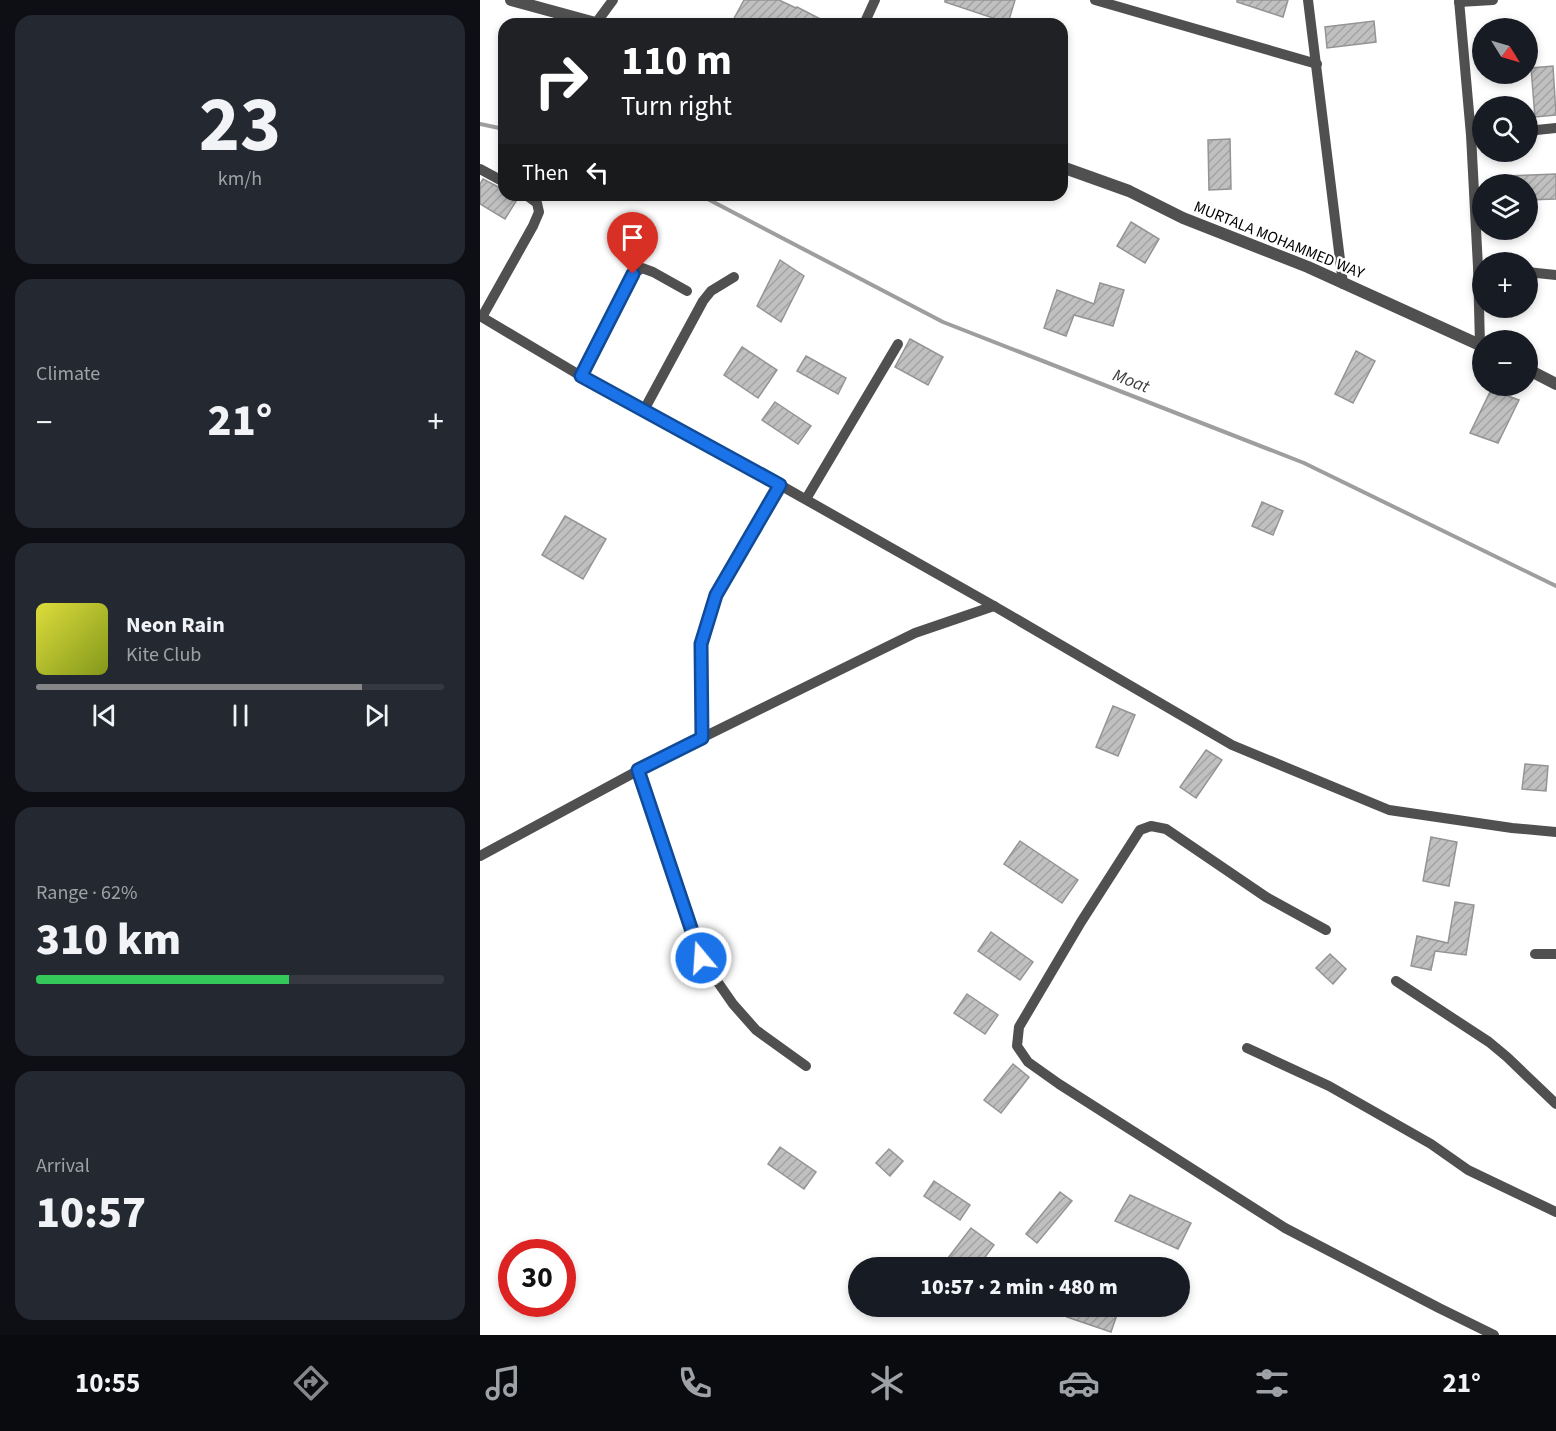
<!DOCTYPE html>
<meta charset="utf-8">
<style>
body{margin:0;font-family:"Source Sans 3",sans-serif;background:#242831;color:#f1f3f6;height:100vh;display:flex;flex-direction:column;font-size:22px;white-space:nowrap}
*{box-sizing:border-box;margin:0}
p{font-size:20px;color:#9ea1a6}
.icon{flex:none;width:33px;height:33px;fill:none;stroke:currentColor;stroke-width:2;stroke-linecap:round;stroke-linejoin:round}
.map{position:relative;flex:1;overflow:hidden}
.panel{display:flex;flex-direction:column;gap:15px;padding:15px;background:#0d0f14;width:480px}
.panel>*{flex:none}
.hud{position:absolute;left:18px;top:18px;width:570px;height:183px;border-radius:18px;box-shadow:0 3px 9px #0003;background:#202124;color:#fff;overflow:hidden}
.needle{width:39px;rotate:127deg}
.controls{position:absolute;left:992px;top:18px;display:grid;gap:12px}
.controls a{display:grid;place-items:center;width:66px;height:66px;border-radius:50%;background:#171b24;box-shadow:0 3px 9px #0003;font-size:30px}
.speed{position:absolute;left:18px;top:1239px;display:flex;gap:12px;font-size:30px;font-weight:700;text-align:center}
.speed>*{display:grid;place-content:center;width:78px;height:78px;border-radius:50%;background:#171b24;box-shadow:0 3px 9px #0003;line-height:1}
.speed .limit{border:9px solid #d22;background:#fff;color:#111}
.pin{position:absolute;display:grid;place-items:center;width:51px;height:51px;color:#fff;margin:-62px -26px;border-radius:50% 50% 50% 0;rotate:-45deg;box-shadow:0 0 6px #0007}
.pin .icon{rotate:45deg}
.me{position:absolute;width:66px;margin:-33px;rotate:342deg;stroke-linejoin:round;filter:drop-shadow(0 0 4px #0008)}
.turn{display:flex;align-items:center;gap:21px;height:126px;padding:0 24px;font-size:27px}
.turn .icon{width:78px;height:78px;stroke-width:2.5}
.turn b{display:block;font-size:42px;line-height:51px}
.then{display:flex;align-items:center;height:57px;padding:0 24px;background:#0003;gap:12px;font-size:22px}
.big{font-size:45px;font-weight:800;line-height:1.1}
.panel .tile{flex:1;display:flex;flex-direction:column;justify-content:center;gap:9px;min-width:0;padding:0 21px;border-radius:18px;background:#242831}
.panel .dial{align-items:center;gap:0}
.dial b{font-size:78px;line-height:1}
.song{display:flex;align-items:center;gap:18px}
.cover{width:72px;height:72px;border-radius:9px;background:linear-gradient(135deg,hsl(60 70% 55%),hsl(70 70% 35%))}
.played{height:6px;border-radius:3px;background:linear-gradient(90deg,#858687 80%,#363941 80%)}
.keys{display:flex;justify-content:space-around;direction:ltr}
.heat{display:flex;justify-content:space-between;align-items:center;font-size:33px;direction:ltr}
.charge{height:9px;border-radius:4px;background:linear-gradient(90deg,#34c759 62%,#363941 0)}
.trip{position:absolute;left:368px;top:1257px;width:342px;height:60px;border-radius:30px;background:#171b24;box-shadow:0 3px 9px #0003;font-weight:800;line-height:60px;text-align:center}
.dock{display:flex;height:96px;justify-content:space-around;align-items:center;background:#090b0e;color:#9ea1a6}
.dock .icon{width:42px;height:42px}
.dock .selected{color:#858687}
.dock b{font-size:27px;color:#f1f3f6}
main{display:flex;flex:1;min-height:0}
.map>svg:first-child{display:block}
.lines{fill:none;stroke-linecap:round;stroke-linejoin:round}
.stream{stroke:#9e9e9e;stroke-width:4}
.building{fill:url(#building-hatch);stroke:#949494;stroke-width:1.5}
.minor{stroke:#505050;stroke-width:10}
.tertiary{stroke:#505050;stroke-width:12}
.route-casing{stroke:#114b97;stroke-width:15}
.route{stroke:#1a73e8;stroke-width:10}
.labels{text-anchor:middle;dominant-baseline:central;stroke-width:4.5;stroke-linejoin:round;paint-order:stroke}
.street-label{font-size:16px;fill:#000;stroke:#fff}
.water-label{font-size:18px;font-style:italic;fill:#3f3f3f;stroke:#fff}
</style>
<main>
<section class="panel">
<div class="tile dial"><b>23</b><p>km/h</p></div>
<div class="tile"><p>Climate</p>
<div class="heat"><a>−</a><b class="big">21°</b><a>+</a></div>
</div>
<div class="tile">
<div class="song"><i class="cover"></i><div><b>Neon Rain</b><p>Kite Club</p></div></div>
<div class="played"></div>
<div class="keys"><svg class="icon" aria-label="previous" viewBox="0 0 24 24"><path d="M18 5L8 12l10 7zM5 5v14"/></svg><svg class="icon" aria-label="pause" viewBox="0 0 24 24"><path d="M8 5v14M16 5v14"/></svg><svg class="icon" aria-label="next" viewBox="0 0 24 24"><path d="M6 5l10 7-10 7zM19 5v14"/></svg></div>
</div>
<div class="tile"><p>Range · 62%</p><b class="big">310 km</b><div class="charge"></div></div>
<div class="tile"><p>Arrival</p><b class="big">10:57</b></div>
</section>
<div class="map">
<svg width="1076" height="1335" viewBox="0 0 1076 1335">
<defs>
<pattern id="building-hatch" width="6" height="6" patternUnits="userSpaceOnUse" patternTransform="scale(1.5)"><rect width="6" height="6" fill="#c0c0c0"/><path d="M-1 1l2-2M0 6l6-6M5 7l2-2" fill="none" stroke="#a3a3a3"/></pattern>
</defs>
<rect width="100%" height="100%" fill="#fff"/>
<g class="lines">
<g class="stream">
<polyline points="0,124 24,129"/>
<polyline points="220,195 463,322 824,463 1076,586"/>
</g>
</g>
<g class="building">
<polygon points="264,0 299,0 316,8 317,7 350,24 251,24"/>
<polygon points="465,0 535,0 528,23 465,2"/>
<polygon points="757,0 808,0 803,17 757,2"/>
<polygon points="894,21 896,42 847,48 845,27"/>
<polygon points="1073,66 1076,115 1055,117 1051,68"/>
<polygon points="750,139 751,189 729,190 728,140"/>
<polygon points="1076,174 1076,199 1047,200 1047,184 1024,184 1024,176"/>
<polygon points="3,179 24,190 24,195 32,195 38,198 25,219 0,204 0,184"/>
<polygon points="651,222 679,239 665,263 637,246"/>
<polygon points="300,260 324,276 301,322 277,306"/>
<polygon points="620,283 644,290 633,326 594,315 586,336 564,328 577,290 614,304"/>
<polygon points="430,339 463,357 448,385 415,367"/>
<polygon points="262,347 297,370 278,398 244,375"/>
<polygon points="876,351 895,361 873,403 855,394"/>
<polygon points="326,356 366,378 358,394 317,371"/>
<polygon points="1011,390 1039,400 1018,443 990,433"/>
<polygon points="295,402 331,426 318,444 282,420"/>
<polygon points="782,502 803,511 793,535 772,526"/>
<polygon points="85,516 126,539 103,579 62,555"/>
<polygon points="633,706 655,715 638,756 616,747"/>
<polygon points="726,750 742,760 716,798 700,787"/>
<polygon points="1045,764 1068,766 1066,791 1042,789"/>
<polygon points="951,837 977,842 969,886 943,881"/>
<polygon points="540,841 598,880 582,903 524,864"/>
<polygon points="975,902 994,905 986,955 955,951 951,970 931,966 937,936 968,943"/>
<polygon points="511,932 553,962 540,980 498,951"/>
<polygon points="850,954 866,969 853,984 836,968"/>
<polygon points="487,994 518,1015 505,1034 474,1013"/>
<polygon points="533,1064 549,1077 521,1113 504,1100"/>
<polygon points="300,1147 336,1172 324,1189 288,1164"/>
<polygon points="409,1149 423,1161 410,1176 396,1163"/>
<polygon points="454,1181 490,1205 480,1220 444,1196"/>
<polygon points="580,1192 592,1201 557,1243 546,1234"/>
<polygon points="650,1195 711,1223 698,1249 635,1221"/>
<polygon points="491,1228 514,1245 497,1268 472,1268 465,1262"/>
<polygon points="592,1306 640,1306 631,1332 587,1317"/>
</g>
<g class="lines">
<g class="minor">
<polyline points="615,0 837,64"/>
<polyline points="828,0 863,284"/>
<polyline points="979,0 991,135 998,267 1000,345"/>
<polyline points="979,2 1013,0"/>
<polyline points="116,23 133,0"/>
<polyline points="384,24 395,0"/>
<polyline points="1047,131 1076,128"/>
<polyline points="0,169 24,182"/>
<polyline points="1047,272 1076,275"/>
<polyline points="0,316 101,376 300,485 514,606 752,745 909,810 1032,828 1076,832"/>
<polyline points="2,317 53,226 59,212 57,203 46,195"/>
<polyline points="101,376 153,274 162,268 173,272 207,291"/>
<polyline points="164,410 223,301 231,291 254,277"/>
<polyline points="326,499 418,344"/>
<polyline points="222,738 221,644 236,595 300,485"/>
<polyline points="158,770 221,958 253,1004 276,1030 326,1066"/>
<polyline points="0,856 185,756 435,633 514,606"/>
<polyline points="846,930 786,897 686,829 671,826 660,830 601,922 539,1027 537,1046 548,1062 579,1084 805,1228 959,1308 1014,1335"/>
<polyline points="1055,954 1076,954"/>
<polyline points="916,981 1009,1042 1027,1057 1076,1104"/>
<polyline points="767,1048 849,1086 951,1144 988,1170 1076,1212"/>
</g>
<g class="tertiary">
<polyline points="31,0 119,24"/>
<polyline points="582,167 649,191 703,218 828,267 1002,346"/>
<polyline points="1047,369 1076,384"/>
</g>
</g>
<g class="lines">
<g class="route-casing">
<polyline id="route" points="153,274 101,376 300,485 236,595 221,644 222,738 158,770 221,958"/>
</g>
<use href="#route" class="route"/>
</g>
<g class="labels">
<g class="street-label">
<text transform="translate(799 240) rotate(22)">MURTALA MOHAMMED WAY</text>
</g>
<g class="water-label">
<text transform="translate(651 381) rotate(21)">Moat</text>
</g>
</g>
</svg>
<div class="controls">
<a><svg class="needle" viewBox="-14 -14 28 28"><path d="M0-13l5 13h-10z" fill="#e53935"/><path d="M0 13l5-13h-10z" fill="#9ea1a6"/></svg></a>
<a><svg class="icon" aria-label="search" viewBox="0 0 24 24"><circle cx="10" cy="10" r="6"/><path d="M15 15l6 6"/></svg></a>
<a><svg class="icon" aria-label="layers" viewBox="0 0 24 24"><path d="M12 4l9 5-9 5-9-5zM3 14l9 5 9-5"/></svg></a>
<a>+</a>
<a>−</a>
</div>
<div class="speed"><div class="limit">30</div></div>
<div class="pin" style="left:153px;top:274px;background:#d93025"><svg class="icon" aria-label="arrive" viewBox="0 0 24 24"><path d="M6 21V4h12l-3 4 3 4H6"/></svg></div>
<svg class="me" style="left:221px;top:958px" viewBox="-20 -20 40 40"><circle r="17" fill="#1a73e8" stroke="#fff" stroke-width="3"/><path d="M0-11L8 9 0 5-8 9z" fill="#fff"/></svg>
<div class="trip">10:57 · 2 min · 480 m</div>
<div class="hud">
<div class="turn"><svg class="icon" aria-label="right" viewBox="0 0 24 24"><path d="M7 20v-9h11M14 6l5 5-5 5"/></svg><div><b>110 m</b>Turn right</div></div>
<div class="then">Then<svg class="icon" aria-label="left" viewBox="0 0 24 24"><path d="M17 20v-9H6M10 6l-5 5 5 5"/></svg></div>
</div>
</div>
</main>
<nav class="dock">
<b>10:55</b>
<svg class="icon selected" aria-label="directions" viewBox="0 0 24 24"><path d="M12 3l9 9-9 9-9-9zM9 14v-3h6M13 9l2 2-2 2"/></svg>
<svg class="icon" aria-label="music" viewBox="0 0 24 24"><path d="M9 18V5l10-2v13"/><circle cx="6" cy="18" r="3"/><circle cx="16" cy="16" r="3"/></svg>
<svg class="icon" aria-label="phone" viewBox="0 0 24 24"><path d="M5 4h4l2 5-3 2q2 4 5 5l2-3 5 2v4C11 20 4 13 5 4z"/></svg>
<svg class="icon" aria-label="climate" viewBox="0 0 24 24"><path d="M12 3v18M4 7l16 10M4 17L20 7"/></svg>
<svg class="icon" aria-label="car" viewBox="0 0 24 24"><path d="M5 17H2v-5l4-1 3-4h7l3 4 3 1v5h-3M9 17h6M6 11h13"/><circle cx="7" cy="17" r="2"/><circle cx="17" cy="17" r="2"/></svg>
<svg class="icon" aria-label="filters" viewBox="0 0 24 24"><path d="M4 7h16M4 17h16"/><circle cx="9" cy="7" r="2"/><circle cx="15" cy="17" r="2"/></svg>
<b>21°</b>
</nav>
